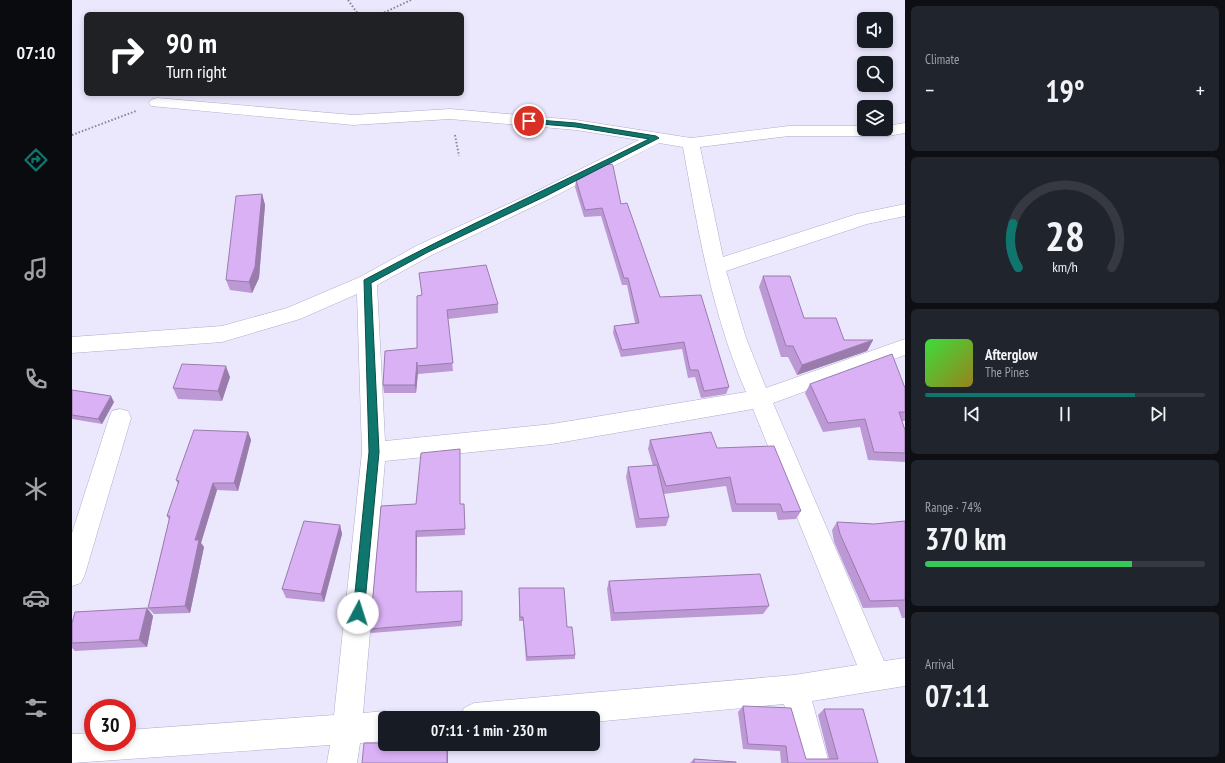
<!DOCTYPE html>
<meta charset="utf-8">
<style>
body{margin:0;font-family:"PT Sans Narrow",sans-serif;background:#20242c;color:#f1f3f6;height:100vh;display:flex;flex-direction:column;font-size:15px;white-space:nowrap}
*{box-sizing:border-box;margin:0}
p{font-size:13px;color:#9ea1a6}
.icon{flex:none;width:22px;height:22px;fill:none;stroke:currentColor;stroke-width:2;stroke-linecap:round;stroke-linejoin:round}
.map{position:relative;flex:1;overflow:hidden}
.sheet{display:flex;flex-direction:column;gap:6px;padding:6px;background:#0d0f14;width:320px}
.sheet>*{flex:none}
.guide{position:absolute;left:12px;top:12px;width:380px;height:84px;border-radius:6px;box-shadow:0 2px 6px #0003;background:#202124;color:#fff;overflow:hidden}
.controls{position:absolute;left:785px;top:12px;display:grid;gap:8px}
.controls a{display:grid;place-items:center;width:36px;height:36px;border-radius:6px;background:#171b24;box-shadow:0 2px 6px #0003;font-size:20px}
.speed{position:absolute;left:12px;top:699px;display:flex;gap:8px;font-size:20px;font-weight:700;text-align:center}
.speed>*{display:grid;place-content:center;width:52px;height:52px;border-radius:50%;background:#171b24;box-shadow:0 2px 6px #0003;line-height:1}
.speed .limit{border:6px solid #d22;background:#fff;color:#111}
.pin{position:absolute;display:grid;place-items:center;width:34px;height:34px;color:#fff;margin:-17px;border:2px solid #fff;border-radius:50%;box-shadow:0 1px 4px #0007}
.me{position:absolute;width:44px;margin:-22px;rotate:5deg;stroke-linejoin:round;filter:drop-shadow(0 0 3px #0008)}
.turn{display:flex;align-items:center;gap:14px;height:84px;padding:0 16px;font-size:18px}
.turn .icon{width:52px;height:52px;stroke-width:2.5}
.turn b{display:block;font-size:28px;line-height:34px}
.big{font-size:30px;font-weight:600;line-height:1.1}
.sheet .card{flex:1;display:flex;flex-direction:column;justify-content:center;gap:6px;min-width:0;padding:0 14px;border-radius:6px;background:#20242c}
.sheet .dial{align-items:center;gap:0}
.dial svg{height:104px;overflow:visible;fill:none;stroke:#363941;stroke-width:7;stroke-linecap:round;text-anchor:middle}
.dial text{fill:#f1f3f6;stroke:none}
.song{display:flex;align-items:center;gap:12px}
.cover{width:48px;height:48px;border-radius:6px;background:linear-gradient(135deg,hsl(120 70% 55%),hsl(50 70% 35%))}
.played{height:4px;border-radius:2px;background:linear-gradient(90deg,#0f766e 75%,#363941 75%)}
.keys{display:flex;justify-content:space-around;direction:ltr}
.heat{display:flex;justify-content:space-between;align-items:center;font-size:22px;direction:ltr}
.charge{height:6px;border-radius:3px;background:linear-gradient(90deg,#34c759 74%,#363941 0)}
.trip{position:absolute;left:306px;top:711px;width:222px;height:40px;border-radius:6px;background:#171b24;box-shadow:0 2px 6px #0003;font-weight:600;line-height:40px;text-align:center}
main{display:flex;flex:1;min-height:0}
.tab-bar{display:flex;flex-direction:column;width:72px;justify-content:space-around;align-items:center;background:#090b0e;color:#9ea1a6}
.tab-bar .icon{width:28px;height:28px}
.tab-bar .on{color:#0f766e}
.tab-bar b{font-size:18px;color:#f1f3f6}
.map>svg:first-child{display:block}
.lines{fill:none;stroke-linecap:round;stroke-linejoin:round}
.minor-casing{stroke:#afabcc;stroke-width:1}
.path{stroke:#878495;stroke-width:2;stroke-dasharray:1.5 2;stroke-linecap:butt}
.minor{fill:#fff;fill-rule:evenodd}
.wall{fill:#bc98d4}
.shaded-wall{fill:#997cac}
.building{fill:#dbb1f6;stroke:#997cac}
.route{fill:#0f766e;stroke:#0a4d48}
</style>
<main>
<nav class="tab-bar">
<b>07:10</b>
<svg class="icon on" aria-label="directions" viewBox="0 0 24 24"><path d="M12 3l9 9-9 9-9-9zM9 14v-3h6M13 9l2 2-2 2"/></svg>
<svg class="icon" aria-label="music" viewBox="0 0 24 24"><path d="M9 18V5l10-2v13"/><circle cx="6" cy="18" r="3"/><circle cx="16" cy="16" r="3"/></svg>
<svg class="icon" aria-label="phone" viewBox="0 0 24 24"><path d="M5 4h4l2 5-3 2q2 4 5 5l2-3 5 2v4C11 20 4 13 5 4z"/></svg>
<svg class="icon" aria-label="climate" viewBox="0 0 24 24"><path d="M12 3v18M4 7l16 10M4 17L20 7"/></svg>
<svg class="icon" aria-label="car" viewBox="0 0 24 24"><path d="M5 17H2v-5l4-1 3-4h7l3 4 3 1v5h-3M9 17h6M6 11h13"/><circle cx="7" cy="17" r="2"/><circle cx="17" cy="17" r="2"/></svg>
<svg class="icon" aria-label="filters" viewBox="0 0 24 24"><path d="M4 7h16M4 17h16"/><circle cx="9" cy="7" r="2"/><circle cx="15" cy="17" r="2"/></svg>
</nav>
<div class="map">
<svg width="833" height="763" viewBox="0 0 833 763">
<rect width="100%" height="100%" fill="#ebe8fe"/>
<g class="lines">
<g class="minor-casing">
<g id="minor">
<path d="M85,98L281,115L378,109L504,120L619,138L717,126H792V129H814V126L833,123V133L816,136H717L628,147L651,257L785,214L833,204V216L795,224L654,271L674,338L694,388L833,339V355L701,403L812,661L833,658V686L740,701L757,763H727L712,704L521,722V718H387L392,708L402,703L722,675L785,665L681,409L480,444L313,461L291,713L313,711L323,716L324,718H313V741L288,743L285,763H255L258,745L0,763V734L21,733V742H55V730L262,715L290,452L285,294L228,319L150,342L0,353V337L150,326L215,308L288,277L346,245L465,191L567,140L504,130L378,119L281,125L79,106L77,103L79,100ZM587,143L611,147C626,230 640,314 674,392L480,424L313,441L305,285L360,255L477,199Z"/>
<polygon points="48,409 56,411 59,418 13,574 9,583 0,586 0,533 37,418 40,411"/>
</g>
</g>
<g class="path">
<polyline points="276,0 286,14"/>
<polyline points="309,14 339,0"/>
<polyline points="0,135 64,111"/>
<polyline points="383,135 387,156"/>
</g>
<use href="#minor" class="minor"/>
</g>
<g class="wall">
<polygon points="504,180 549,204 588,297 657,387 654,394 629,398 623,377 616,378 610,349 549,357 541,333 542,326 563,323 555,285 550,285 529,216 512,217 503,187"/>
<polygon points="190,194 193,205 187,278 180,293 158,290 154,280"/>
<polygon points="347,273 426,304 426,313 376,319 381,371 346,374 346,372 344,393 312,393 311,385 345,348 350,295"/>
<polygon points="691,276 732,318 772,340 801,340 795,351 725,375 716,357 709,357 687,287"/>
<polygon points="158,377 150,401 106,399 101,388"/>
<polygon points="738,384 833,388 833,421 830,421 833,430 833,462 796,460 788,427 751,432 733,393"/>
<polygon points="0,390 42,402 30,424 0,419"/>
<polygon points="176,432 179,440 166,491 145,490 129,543 132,547 118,613 82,614 76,608 97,520 95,516 106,484 104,480"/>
<polygon points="578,440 645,448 729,511 724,519 706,520 704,512 660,512 654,486 592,494 597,517 594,526 564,528 554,477 556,467 581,466 576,449"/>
<polygon points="392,504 393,535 345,537 344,592 390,591 390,626 299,633 298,629 309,506"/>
<polygon points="833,521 833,618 830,618 826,607 791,608 762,542 760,530 765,522 802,524"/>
<polygon points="268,525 270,534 252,602 214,598 210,589"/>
<polygon points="537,581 697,606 691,614 539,621 535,589"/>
<polygon points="447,588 495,627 503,655 503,659 454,661 451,621 447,621"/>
<polygon points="75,608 81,616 75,647 3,651 0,648 0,623"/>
<polygon points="671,706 734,759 757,759 746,715 752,709 806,763 709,763 708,751 671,749 666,712"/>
<polygon points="622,759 664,763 618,763"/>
</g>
<g class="shaded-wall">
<polygon points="190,194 193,205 187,278 180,293 177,282"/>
<polygon points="801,340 795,351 725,375 730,365"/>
<polygon points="345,362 346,372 344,393 343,385"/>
<polygon points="154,366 158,377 150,401 146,391"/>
<polygon points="39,396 42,402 30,424 26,419"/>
<polygon points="176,432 179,440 166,491 162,483"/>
<polygon points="141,483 145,490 129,543 132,547 118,613 113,606 123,540"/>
<polygon points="268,525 270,534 252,602 249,594"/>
<polygon points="344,531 345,537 344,597"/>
<polygon points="75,608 81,616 75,647 67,640"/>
<polygon points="375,744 376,748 376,763 375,763"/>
</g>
<g class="building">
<polygon points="540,164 541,166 549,204 555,203 588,297 629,295 657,387 632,391 626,370 618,370 612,342 550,350 542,326 567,323 556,278 552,278 530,208 513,210 504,180 534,165"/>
<polygon points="190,194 183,267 177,282 154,280 164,196"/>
<polygon points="414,265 426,304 375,310 381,363 345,366 345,362 343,385 311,385 313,351 345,348 345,296 350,295 347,273"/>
<polygon points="691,276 718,276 732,318 764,318 772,340 801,340 730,365 721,346 714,346"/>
<polygon points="820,354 833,388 833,412 827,412 833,430 833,453 802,452 793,419 756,423 738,384"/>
<polygon points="110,364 154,366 146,391 101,388"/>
<polygon points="0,390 39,396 26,419 0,415"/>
<polygon points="122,430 176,432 162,483 141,483 123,540 127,540 113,606 76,608 98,516 95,516 107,481 104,480"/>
<polygon points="639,432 645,448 702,446 729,511 711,512 708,504 664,504 658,477 594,486 578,440"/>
<polygon points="388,449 388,504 392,504 393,529 344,531 344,592 390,591 390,621 298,629 309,506 344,504 349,453"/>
<polygon points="585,465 597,517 567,519 556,467"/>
<polygon points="232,521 268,525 249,594 210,589"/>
<polygon points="833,521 833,600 798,601 768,534 765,522 802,524"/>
<polygon points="688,574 697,606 542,613 537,581"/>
<polygon points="447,588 492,588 495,627 500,627 503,655 455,657 451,617 448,617"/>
<polygon points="75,608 67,640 0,643 0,623 3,612"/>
<polygon points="671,706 719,708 734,759 766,759 752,709 791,709 806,763 716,763 714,746 676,744"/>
<polygon points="292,743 313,743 313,744 375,744 375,763 290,763"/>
<polygon points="622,759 664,762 664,763 622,763"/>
</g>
<path class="route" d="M454,119L504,123L584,136L587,138L474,196L356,252L299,283L307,452L292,613L290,617L286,618L282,617L281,613L297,452L292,280C385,230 482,186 577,139L504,127L457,123L454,122Z"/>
</svg>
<div class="controls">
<a><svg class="icon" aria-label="sound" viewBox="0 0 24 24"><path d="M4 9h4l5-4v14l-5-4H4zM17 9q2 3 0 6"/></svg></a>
<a><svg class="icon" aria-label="search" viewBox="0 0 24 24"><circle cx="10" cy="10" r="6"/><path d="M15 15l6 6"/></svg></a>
<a><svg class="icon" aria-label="layers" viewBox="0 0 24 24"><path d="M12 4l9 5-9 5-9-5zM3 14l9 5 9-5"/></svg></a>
</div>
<div class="speed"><div class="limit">30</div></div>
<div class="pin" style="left:457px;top:121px;background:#d93025"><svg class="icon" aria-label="arrive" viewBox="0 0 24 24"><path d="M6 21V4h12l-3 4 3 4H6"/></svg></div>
<svg class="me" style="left:286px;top:613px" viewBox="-20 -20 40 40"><circle r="19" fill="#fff"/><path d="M0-13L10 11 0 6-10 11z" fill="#0f766e"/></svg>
<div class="trip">07:11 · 1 min · 230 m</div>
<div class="guide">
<div class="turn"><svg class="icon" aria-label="right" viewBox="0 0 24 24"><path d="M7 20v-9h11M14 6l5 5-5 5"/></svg><div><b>90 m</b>Turn right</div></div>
</div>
</div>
<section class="sheet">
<div class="card"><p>Climate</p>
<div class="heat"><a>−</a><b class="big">19°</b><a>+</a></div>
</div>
<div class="card dial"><svg viewBox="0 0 100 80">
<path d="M14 69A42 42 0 1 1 86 69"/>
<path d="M14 69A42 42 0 0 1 10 35" stroke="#0f766e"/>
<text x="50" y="56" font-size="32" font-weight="700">28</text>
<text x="50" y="72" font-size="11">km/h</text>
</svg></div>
<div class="card">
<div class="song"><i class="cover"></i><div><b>Afterglow</b><p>The Pines</p></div></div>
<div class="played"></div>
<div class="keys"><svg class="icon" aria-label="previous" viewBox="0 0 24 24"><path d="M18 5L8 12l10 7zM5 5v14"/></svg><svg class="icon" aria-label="pause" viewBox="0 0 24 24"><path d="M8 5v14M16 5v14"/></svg><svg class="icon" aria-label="next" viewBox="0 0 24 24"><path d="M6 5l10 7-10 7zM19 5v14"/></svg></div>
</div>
<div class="card"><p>Range · 74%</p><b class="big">370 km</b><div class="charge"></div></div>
<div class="card"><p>Arrival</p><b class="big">07:11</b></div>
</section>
</main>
